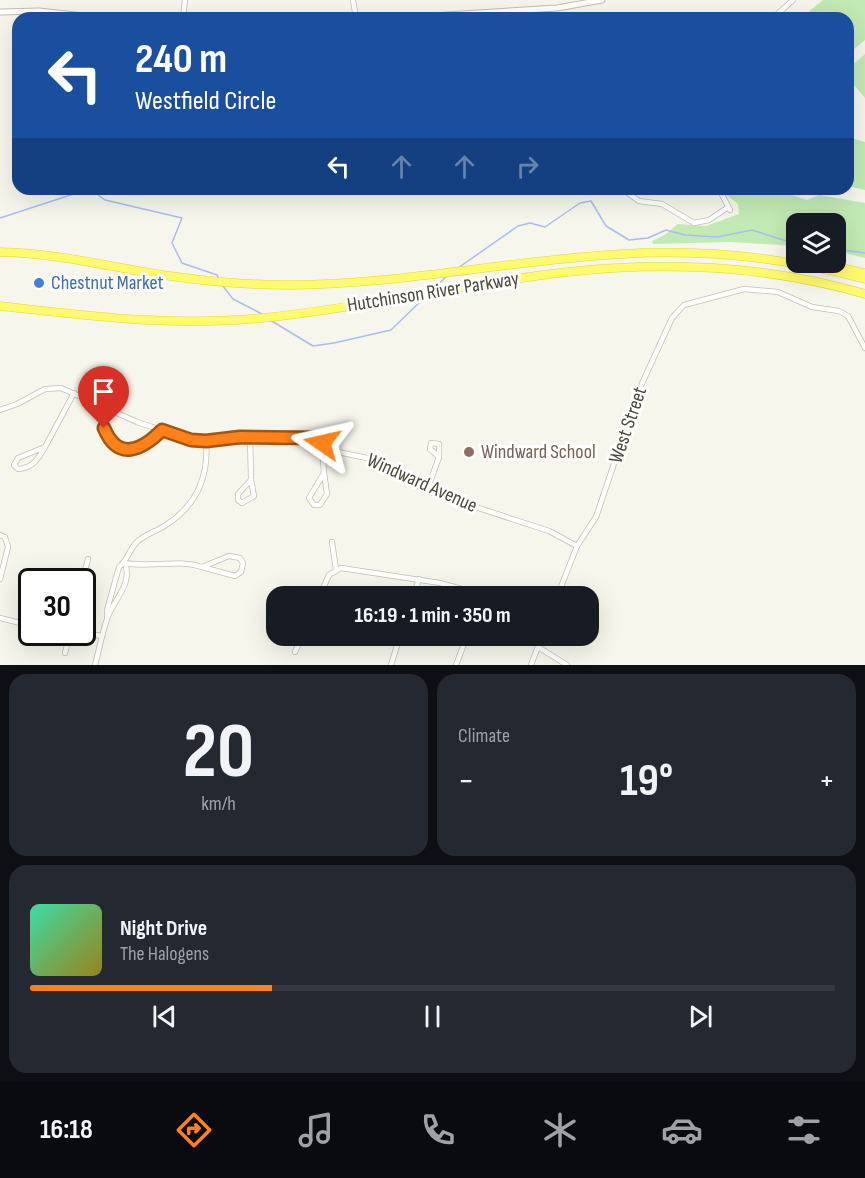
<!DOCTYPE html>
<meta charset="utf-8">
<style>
body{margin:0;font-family:"Sofia Sans Condensed",sans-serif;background:#242831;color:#f1f3f6;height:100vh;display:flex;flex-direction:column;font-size:22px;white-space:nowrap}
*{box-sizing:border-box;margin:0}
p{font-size:20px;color:#9ea1a6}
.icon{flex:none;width:33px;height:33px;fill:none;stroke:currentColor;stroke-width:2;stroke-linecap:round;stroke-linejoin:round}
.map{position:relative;height:665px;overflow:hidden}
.panel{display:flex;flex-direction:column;gap:9px;padding:9px;background:#0d0f14;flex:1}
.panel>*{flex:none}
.banner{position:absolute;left:12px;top:12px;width:842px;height:183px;border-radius:18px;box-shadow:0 6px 24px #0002;background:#1a4fa0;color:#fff;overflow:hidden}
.fabs{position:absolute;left:786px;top:213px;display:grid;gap:12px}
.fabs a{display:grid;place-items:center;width:60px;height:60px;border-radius:12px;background:#171b24;box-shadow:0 6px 24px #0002;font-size:30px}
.speed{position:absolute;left:18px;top:568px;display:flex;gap:12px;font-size:30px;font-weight:700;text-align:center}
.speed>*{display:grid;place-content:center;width:78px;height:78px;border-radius:50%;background:#171b24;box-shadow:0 6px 24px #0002;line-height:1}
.speed .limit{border:3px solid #111;border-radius:9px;background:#fff;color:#111}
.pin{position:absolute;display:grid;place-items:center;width:51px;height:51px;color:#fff;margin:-62px -26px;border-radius:50% 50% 50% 0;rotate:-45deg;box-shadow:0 0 6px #0007}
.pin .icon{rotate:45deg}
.me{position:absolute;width:66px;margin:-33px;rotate:281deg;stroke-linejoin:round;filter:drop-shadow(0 0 4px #0008)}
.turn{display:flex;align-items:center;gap:21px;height:126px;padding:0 24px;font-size:27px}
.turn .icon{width:78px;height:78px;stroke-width:2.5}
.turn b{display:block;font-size:42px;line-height:51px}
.lanes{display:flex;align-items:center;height:57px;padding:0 24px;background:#0003;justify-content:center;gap:30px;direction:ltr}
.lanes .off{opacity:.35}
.big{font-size:45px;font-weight:700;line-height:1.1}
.panel .card{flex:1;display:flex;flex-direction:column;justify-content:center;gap:9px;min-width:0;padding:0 21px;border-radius:18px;background:#242831}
.panel .dial{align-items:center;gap:0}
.dial b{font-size:78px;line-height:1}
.song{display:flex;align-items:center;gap:18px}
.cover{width:72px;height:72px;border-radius:9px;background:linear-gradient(135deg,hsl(160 70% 55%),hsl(50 70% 35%))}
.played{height:6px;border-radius:3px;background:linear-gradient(90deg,#fe811a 30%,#363941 30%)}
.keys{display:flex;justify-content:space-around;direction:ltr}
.heat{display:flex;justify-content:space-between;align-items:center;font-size:33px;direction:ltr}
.panel .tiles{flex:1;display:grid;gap:9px;grid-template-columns:1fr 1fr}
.card:last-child{grid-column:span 2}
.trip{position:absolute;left:266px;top:586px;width:333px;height:60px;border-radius:18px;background:#171b24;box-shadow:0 6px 24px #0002;font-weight:700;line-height:60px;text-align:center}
.menu{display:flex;height:96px;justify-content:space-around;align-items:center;background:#090b0e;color:#9ea1a6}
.menu .icon{width:42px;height:42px}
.menu .current{color:#fe811a}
.menu b{font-size:27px;color:#f1f3f6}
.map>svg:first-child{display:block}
.green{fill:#c2eab4}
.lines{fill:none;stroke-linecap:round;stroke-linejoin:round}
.stream{stroke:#a8bef3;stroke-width:1.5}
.minor-casing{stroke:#c2c1ae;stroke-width:6}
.tertiary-casing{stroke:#c2c1ae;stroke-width:7}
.motorway-casing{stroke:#e2d63a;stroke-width:9}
.minor{stroke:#fff;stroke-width:4.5}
.tertiary{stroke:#fff;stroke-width:5}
.motorway{stroke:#fffa6e;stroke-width:8}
.route-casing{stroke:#a55411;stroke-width:15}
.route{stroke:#fe811a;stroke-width:10}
.shop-dot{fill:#3f7fe0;stroke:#fff;stroke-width:2}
.education-dot{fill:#8d6e63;stroke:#fff;stroke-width:2}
.labels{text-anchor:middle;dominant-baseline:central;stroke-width:6;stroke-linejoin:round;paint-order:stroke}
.shop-label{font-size:20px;fill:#366cbe;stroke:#fff;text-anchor:start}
.street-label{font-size:20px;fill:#4b4939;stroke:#fff}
.education-label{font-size:20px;fill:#785e54;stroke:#fff;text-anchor:start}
</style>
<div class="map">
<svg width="865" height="665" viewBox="0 0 865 665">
<rect width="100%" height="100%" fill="#f6f6ec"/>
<g class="green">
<polygon points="823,0 865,0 865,40 848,54 848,18 801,18"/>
<polygon points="865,54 865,98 848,78 848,69"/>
<polygon points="848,137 865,142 865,190 848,186"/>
<polygon points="720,189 773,189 807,200 819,195 865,203 865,258 836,251 836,224 796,224 796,246 729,242 653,244 652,241 666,234 678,224 706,226 739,214 738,204"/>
</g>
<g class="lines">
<g class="stream">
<polyline points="90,189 105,200 182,218 172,243 182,263 217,275 219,279"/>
<polyline points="0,218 89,189"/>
<polyline points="836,249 865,253"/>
<polyline points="458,268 518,226 530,223 545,227 580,203 591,201 606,226 629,240 648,238 666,230 685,235 717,237 752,230 796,244"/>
<polyline points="222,285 233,299 264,315"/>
<polyline points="433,289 447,276"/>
<polyline points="270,320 313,346 334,343 391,330 425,297"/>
</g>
<g class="minor-casing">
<g id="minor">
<polyline points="353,0 356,18"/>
<polyline points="183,18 185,0"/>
<polyline points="773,18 793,0"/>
<polyline points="622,189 639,201 662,204 694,223 709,220 727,208"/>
<polyline points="719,189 730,210"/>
<path d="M107,407C99,432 112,453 140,449L162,430"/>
<polyline points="0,410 17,404 45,389 61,388 137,422 191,440 206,441 240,437 315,438 322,443 324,473"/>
<polyline points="250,437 251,480"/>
<polygon points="431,443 439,444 439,457 430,449"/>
<path d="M45,447C38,459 33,468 18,469L14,465L18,458Z"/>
<polyline points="45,447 74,393"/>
<polyline points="333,451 367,458 433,493 549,531 577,546"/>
<polygon points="324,473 327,494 320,505 314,505 309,498"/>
<polygon points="251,480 254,496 242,503 238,500 238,494"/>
<polyline points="431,490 429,485 439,457"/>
<polyline points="0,535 5,537 8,547 0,579"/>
<polyline points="332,542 336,570"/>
<polygon points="229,556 240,558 243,563 241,572 235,576 202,567"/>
<path d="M125,563C151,568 177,559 202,567"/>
<polyline points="82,582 88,559"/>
<polyline points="319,597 329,575 341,568 440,583 490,597"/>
<polyline points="413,597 419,579"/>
<polyline points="557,597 577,546 596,517 639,390 672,318 684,305 744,289 778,292 812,307 839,311 848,316 865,348"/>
<path d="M107,617V610L119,567C128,560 129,549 138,541C146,534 157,531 166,525C197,505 209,477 206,441"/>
<polyline points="0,618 32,626"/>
<polyline points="82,633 102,636"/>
<polyline points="538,647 567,665"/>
<polyline points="295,652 302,636"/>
<polyline points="65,653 70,633"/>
<path d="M95,665C99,650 102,634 107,619C113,600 133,585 125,563"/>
<polyline points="391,665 400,636"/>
<polyline points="456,665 467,636"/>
<polyline points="531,665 542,636"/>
</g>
</g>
<g class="tertiary-casing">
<g id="tertiary">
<polyline points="0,12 39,11 102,18"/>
<polyline points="398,18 557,8 602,0"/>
</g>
</g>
<g class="motorway-casing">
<g id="motorway">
<path d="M0,252C58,253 114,268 170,276C211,282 252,285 293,285C403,284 512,260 622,254C702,249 787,258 865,279"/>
<polyline points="846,269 865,273"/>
<path d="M0,306C90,316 171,327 262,318C365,308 466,283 568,272C667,261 769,266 865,294"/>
</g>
</g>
<use href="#minor" class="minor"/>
<use href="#tertiary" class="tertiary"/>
<use href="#motorway" class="motorway"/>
</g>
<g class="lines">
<g class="route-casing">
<path id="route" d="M104,428C118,462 142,450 162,430L191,440L206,441L240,437L315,438L322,443"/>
</g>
<use href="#route" class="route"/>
</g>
<circle class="shop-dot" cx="39" cy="283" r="6"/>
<circle class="education-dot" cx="469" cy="452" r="6"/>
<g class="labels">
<g class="shop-label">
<text x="51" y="283">Chestnut Market</text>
</g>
<g class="street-label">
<text transform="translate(433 292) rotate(-9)">Hutchinson River Parkway</text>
<text transform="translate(628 425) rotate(-71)">West Street</text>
<text transform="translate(422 483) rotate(24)">Windward Avenue</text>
</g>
<g class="education-label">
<text x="481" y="452">Windward School</text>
</g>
</g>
</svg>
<div class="fabs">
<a><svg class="icon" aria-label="layers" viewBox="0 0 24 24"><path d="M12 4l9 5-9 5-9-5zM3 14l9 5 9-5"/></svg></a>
</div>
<div class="speed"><div class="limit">30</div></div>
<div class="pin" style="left:104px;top:428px;background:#d93025"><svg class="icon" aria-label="arrive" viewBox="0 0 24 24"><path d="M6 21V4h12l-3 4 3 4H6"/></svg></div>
<svg class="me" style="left:322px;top:443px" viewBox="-20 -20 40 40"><path d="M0-17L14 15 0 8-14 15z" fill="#fe811a" stroke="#fff" stroke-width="4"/></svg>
<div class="trip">16:19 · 1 min · 350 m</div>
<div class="banner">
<div class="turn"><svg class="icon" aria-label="left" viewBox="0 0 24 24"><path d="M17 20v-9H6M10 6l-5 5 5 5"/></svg><div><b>240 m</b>Westfield Circle</div></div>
<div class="lanes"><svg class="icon" aria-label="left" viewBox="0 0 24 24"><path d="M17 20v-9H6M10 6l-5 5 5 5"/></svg><svg class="icon off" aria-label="ahead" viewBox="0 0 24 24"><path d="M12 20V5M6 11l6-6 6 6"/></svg><svg class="icon off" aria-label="ahead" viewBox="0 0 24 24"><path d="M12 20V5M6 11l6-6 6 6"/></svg><svg class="icon off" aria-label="right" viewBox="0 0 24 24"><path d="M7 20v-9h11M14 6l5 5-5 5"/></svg></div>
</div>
</div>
<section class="panel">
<div class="tiles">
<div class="card dial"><b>20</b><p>km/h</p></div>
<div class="card"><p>Climate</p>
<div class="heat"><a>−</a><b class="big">19°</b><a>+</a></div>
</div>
<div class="card">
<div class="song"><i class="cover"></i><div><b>Night Drive</b><p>The Halogens</p></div></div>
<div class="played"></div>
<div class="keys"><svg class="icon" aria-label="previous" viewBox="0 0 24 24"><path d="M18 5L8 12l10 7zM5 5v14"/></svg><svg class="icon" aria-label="pause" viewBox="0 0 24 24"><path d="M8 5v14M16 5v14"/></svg><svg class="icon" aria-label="next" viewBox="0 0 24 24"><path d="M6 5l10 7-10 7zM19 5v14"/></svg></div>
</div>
</div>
</section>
<nav class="menu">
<b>16:18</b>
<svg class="icon current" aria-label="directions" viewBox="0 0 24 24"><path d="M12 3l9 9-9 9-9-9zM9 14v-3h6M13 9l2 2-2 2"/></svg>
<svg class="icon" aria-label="music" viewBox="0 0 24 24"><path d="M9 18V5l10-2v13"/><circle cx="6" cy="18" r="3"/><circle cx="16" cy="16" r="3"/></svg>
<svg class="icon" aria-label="phone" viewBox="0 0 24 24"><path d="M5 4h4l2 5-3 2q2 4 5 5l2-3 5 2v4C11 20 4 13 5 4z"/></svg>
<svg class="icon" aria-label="climate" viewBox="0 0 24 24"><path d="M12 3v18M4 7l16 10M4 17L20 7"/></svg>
<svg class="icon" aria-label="car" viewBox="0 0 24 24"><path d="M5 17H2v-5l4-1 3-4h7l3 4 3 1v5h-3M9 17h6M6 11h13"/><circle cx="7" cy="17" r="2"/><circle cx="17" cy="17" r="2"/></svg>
<svg class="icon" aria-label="filters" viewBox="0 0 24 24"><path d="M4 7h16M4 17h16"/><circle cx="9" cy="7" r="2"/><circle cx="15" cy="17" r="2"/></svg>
</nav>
